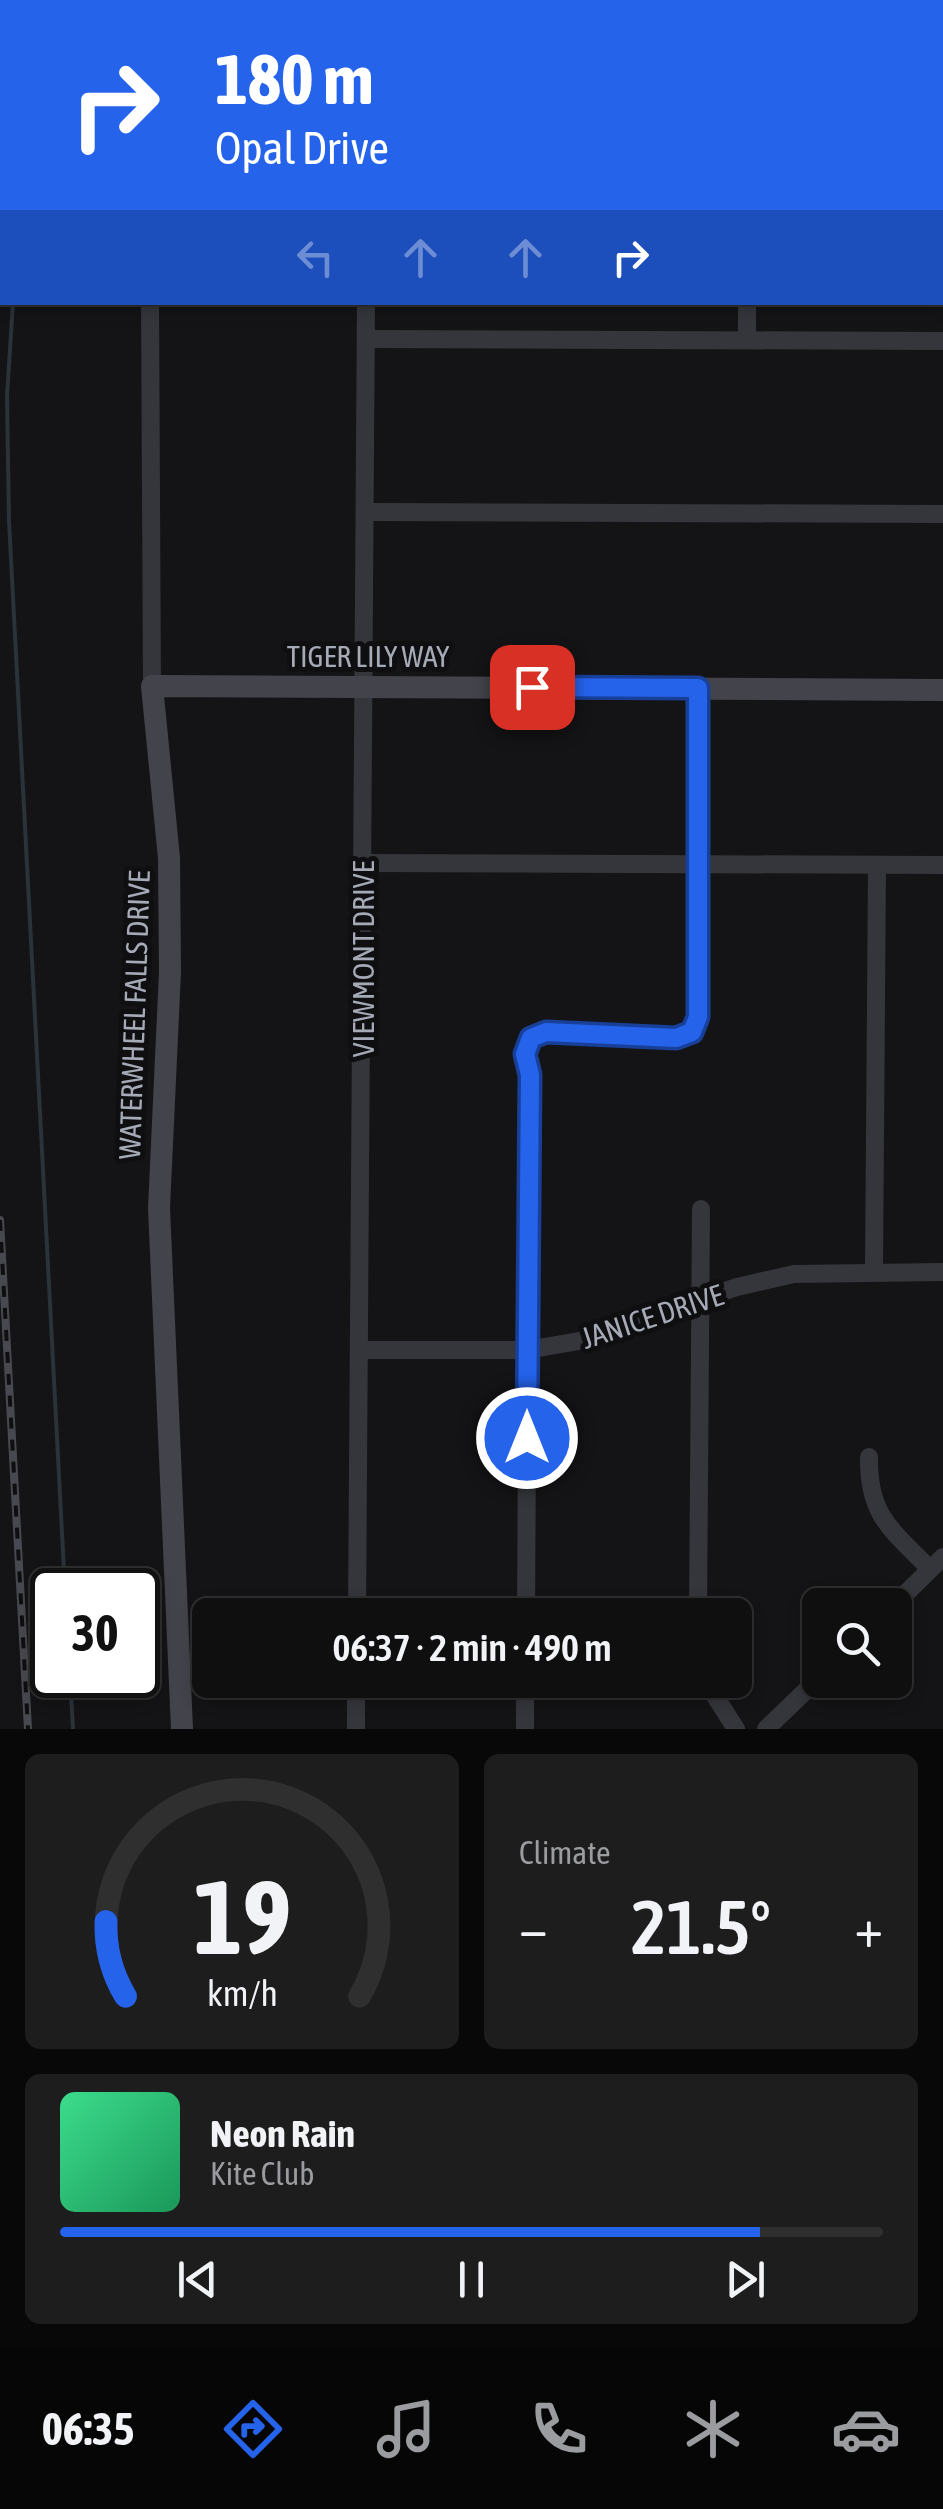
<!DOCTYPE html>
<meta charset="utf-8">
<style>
body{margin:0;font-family:"Asap Condensed",sans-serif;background:#1d1d1e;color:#f1f3f6;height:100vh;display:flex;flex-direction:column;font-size:38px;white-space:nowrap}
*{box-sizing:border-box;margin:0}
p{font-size:32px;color:#9b9c9f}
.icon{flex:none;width:55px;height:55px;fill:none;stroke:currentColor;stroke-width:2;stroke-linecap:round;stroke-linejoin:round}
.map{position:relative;height:1729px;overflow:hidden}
.sheet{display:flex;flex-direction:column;gap:25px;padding:25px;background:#080809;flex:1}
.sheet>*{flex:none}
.top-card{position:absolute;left:0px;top:0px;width:945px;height:305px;box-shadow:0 5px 15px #0003,0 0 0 2px #2f2f30;background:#2563eb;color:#fff;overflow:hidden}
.fabs{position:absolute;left:802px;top:1588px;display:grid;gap:20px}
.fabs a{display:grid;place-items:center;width:110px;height:110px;border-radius:15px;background:#0f0f10;box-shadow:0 5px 15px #0003,0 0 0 2px #2f2f30;font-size:50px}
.speed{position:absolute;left:30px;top:1568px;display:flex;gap:20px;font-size:50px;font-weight:700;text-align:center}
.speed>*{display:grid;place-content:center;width:130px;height:130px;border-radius:50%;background:#0f0f10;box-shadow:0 5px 15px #0003,0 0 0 2px #2f2f30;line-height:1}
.speed .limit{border:5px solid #111;border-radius:15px;background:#fff;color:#111}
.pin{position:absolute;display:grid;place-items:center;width:85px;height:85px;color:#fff;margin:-42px;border-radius:20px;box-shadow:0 5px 15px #0006}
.me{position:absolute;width:110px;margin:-55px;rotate:0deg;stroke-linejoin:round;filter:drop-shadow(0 0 8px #0008)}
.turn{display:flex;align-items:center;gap:35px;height:210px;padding:0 50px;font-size:45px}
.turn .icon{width:130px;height:130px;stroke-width:2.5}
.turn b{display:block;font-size:70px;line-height:85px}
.lanes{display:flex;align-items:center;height:95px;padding:0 50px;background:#0003;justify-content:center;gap:50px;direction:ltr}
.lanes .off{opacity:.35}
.big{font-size:75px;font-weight:600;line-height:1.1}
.sheet .tile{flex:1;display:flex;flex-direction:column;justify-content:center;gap:15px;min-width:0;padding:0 35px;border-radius:15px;background:#1d1d1e}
.sheet .dial{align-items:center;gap:0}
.dial svg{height:260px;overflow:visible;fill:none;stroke:#2f2f30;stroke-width:7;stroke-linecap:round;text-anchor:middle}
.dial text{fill:#f1f3f6;stroke:none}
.song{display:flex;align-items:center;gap:30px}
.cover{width:120px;height:120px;border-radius:15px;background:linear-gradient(135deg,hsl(150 70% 55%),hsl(150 70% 35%))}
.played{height:10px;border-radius:5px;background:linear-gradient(90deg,#2563eb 85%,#2f2f30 85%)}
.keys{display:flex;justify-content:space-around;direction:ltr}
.heat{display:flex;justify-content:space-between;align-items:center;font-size:55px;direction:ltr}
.sheet .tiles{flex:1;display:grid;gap:25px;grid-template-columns:1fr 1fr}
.tile:last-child{grid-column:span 2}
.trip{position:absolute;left:192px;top:1598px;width:560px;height:100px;border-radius:15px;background:#0f0f10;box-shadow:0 5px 15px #0003,0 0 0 2px #2f2f30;font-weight:600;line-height:100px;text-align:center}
.dock{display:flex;height:160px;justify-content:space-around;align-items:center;background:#060606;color:#9b9c9f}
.dock .icon{width:70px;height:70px}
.dock .on{color:#2563eb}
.dock b{font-size:45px;color:#f1f3f6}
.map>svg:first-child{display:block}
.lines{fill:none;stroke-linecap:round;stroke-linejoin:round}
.stream{stroke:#2a323a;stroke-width:4}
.street{stroke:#35363b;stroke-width:18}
.secondary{stroke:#43444b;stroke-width:22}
.rail-casing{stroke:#484950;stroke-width:8}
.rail{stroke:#0f0f11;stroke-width:4;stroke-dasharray:11;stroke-linecap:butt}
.route-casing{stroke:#184099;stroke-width:25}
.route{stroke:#2563eb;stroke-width:18}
.labels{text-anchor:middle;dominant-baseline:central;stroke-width:10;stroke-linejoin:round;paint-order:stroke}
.street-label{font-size:30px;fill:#a5aab6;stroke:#0f0f11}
</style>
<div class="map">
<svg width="943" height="1729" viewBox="0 0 943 1729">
<rect width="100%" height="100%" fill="#141416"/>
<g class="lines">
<g class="stream">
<polyline points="49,2 50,0"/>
<polyline points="13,302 7,396 9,521 65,1590"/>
<polyline points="70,1675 73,1729"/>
</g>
<g class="street">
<polyline points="368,0 368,2"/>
<polyline points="749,0 750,2"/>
<polyline points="165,2 165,0"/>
<polyline points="942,114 943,48"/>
<polyline points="150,302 152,686"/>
<polyline points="366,339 943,341"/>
<polyline points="747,340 747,302"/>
<polyline points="365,512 943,514"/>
<polyline points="364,863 943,865"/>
<polyline points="874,1271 877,865"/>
<polyline points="359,1350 527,1350 579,1341 737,1287 794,1274 943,1272"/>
<path d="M869,1457C868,1516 892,1530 930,1569"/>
<polyline points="894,1605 943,1557"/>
<polyline points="357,1615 366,302"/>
<polyline points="526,1615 529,1075 525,1055 531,1038 546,1032 677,1038 692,1033 698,1017 698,688"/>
<polyline points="698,1615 701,1209"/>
<polyline points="705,1680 736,1729"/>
<polyline points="356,1729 356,1680"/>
<polyline points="525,1729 525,1680"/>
<polyline points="766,1729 820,1677"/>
</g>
<polyline class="secondary" points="182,1729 159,1208 170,972 169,858 152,686 943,690"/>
<g class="rail-casing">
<g id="rail">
<polyline points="0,12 2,0"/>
<polyline points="0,1220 28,1729"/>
</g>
</g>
<use href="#rail" class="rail"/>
</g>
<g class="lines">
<g class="route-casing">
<polyline id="route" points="527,1438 530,1075 525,1054 531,1038 546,1032 676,1038 692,1032 698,1017 698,688 532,687"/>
</g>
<use href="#route" class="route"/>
</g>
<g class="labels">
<g class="street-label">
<text x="368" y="656">TIGER LILY WAY</text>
<text transform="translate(363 959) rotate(-90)">VIEWMONT DRIVE</text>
<text transform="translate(134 1015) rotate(-88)">WATERWHEEL FALLS DRIVE</text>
<text transform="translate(652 1316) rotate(-18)">JANICE DRIVE</text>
</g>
</g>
</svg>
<div class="fabs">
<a><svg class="icon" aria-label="search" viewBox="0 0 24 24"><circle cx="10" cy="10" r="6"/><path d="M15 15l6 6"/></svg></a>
</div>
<div class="speed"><div class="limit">30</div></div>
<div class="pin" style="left:532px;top:687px;background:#d93025"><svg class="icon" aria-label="arrive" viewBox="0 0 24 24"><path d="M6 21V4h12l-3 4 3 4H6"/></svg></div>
<svg class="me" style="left:527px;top:1438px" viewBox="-20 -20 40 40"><circle r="17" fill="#2563eb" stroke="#fff" stroke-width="3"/><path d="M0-11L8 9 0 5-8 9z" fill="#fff"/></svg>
<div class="trip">06:37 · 2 min · 490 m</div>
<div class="top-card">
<div class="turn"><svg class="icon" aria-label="right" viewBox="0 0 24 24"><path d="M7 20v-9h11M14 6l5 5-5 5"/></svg><div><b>180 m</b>Opal Drive</div></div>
<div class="lanes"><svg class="icon off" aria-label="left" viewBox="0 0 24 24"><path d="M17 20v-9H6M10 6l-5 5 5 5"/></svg><svg class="icon off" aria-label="ahead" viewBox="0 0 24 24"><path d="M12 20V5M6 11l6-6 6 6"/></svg><svg class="icon off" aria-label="ahead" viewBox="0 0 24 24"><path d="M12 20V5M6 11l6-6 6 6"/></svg><svg class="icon" aria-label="right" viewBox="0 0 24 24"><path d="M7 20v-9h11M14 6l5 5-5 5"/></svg></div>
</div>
</div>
<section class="sheet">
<div class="tiles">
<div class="tile dial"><svg viewBox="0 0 100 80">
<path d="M14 69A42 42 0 1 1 86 69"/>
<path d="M14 69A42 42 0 0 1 8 46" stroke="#2563eb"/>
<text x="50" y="56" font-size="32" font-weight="700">19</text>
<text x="50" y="72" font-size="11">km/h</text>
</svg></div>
<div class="tile"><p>Climate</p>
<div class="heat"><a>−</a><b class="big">21.5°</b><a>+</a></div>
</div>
<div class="tile">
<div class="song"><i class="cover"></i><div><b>Neon Rain</b><p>Kite Club</p></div></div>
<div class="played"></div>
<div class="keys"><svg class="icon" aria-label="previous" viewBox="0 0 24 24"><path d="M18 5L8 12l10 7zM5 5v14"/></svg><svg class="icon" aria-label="pause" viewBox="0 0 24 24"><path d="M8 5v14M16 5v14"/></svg><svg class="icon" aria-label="next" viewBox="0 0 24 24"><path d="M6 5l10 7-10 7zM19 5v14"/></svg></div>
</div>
</div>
</section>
<nav class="dock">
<b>06:35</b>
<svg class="icon on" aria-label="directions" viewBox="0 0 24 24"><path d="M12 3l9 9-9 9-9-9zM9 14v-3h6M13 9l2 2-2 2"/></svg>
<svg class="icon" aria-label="music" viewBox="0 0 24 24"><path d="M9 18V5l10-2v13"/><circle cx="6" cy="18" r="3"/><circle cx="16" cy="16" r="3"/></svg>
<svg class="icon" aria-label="phone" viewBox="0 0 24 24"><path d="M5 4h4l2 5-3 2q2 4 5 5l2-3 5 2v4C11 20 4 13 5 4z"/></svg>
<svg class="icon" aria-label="climate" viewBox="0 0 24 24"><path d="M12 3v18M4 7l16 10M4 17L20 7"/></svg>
<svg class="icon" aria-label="car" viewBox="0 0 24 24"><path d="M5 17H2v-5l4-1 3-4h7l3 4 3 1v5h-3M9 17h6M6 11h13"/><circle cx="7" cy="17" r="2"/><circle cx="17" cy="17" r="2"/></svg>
</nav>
